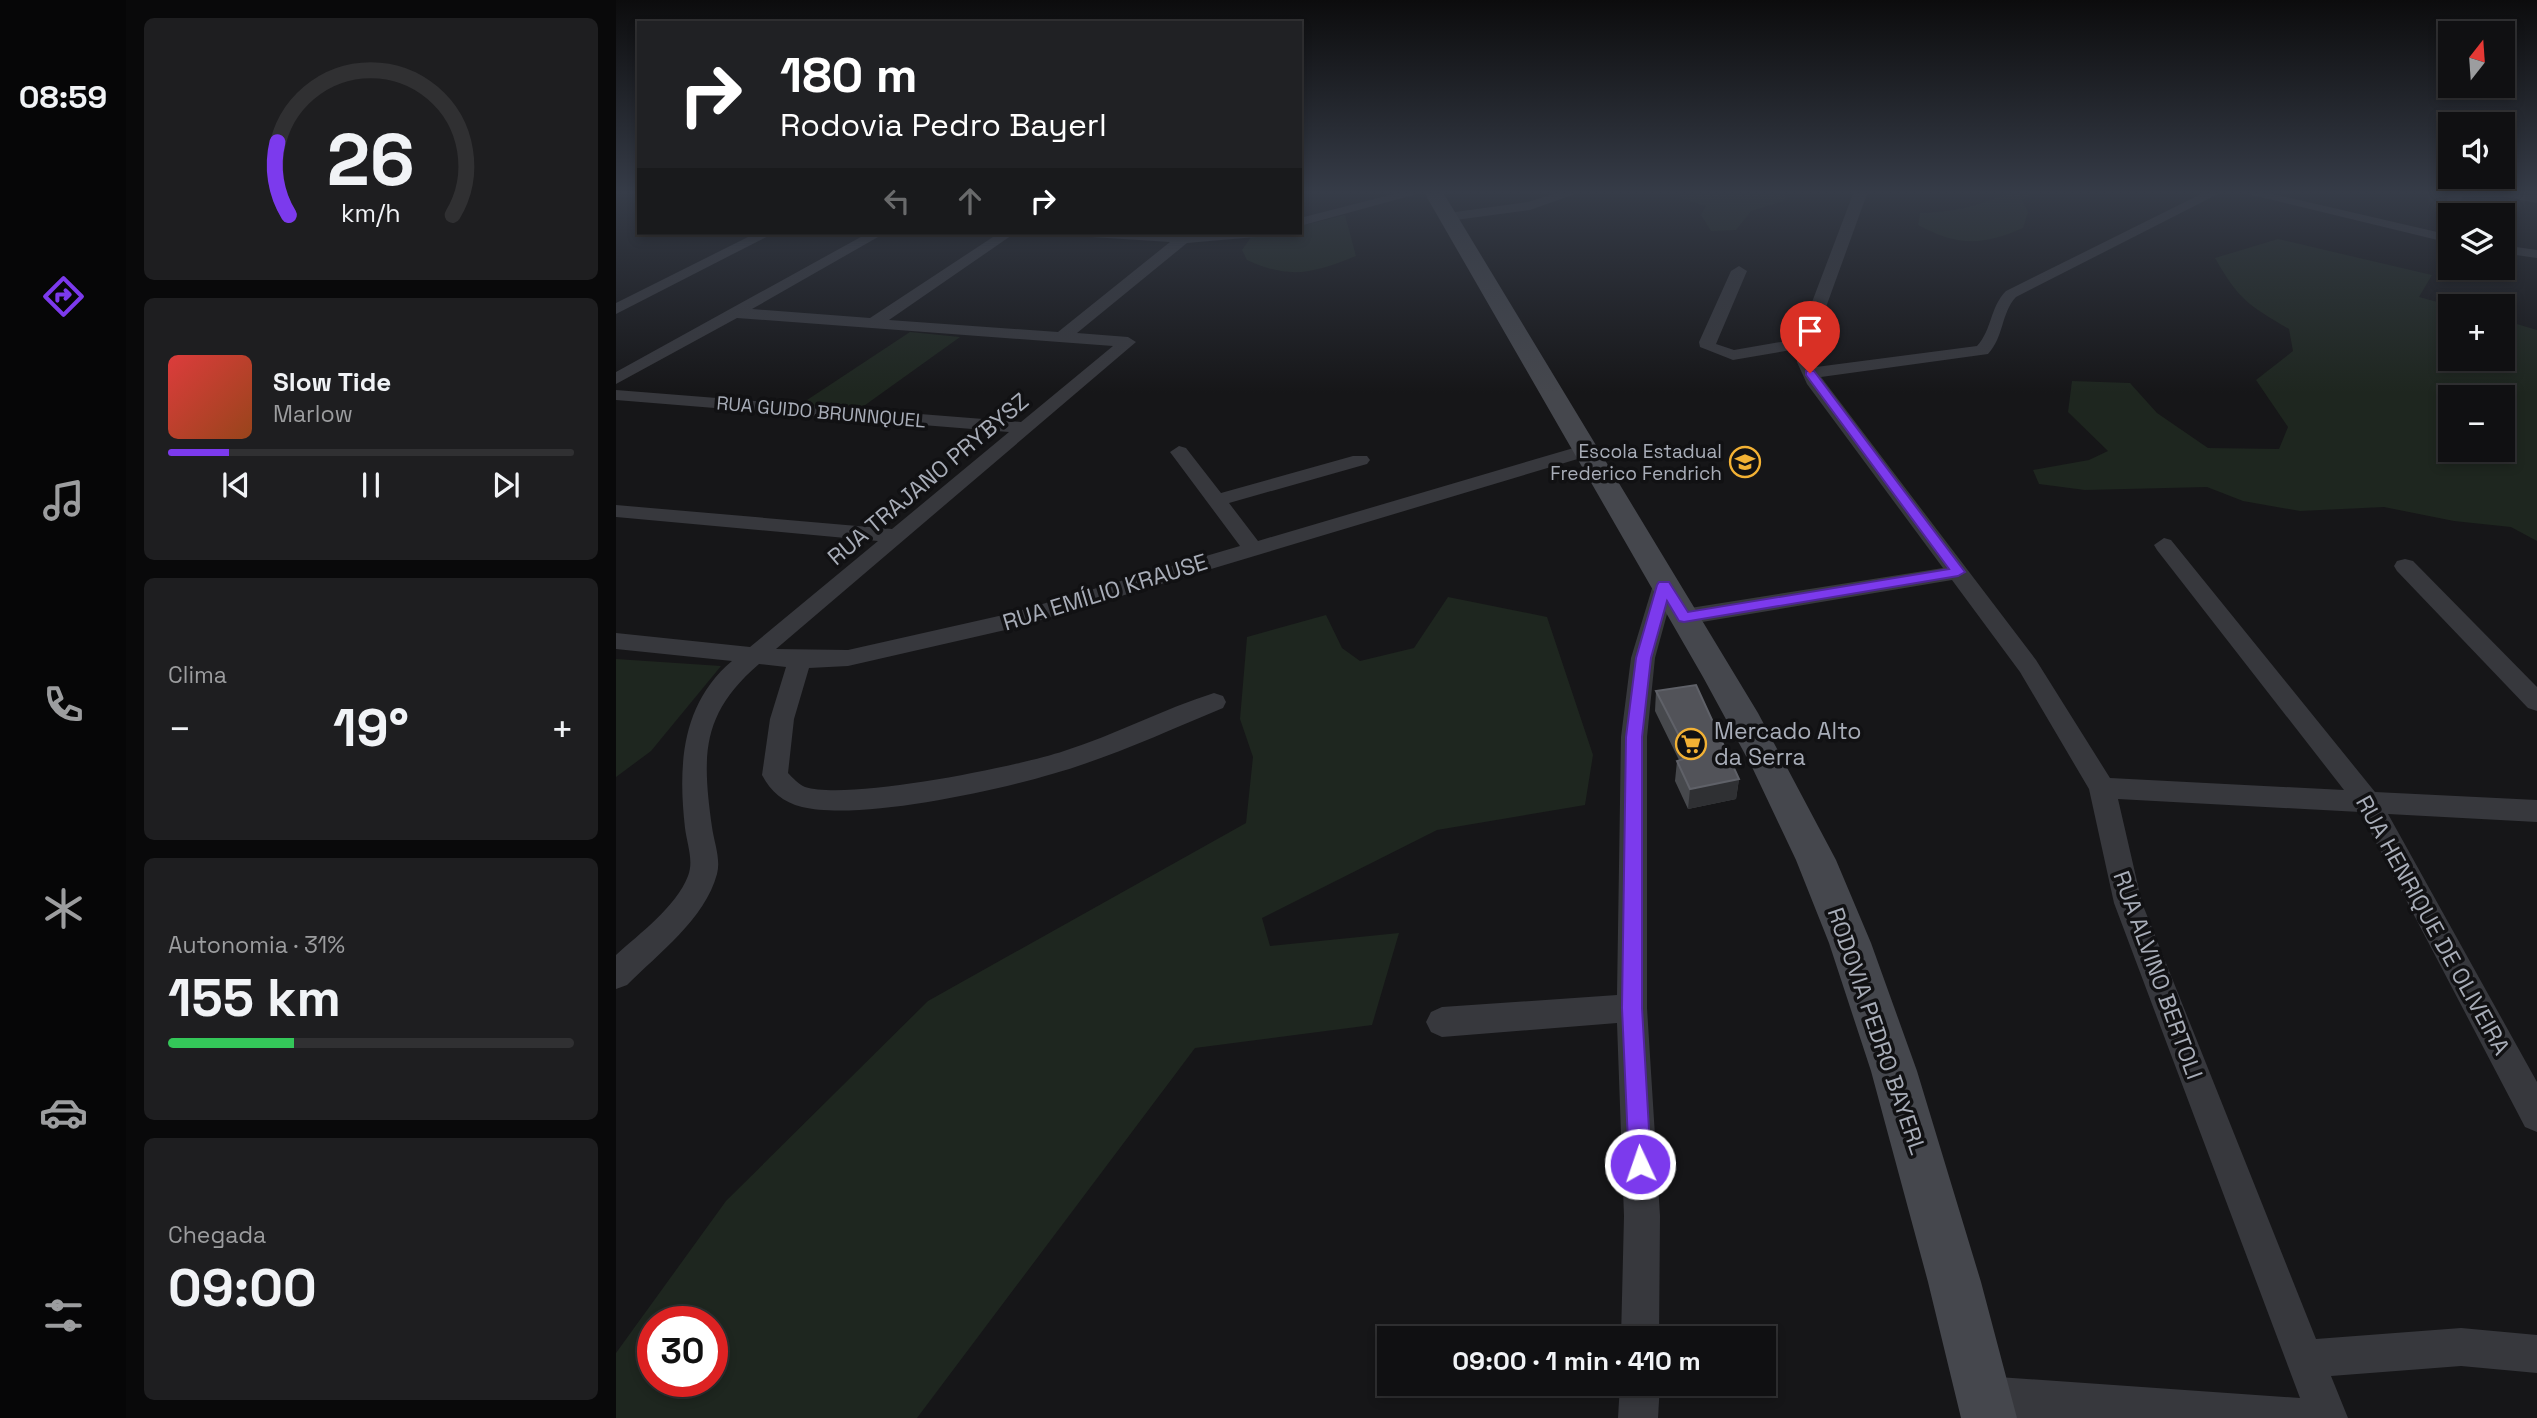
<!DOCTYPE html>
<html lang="pt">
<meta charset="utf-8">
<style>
body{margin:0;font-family:"Space Grotesk",sans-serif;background:#1e1e20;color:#f1f3f6;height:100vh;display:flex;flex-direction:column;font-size:26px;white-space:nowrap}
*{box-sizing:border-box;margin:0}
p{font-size:23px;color:#9c9d9f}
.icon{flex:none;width:38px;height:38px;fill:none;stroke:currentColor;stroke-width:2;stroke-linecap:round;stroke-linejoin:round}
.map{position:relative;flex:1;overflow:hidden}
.sheet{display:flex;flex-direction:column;gap:18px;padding:18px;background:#09090a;width:490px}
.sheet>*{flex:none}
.guide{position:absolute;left:21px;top:21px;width:665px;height:214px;border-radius:0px;box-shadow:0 4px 10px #0003,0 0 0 2px #303032;background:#202124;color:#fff;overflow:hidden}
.needle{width:46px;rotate:17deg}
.tools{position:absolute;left:1822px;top:21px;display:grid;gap:14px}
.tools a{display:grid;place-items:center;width:77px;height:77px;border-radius:0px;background:#101012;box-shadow:0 4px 10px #0003,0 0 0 2px #303032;font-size:35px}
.speed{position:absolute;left:21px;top:1306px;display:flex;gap:14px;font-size:35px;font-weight:700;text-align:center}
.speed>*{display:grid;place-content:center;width:91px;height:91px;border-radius:50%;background:#101012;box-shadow:0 4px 10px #0003,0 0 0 2px #303032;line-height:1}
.speed .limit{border:10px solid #d22;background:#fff;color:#111}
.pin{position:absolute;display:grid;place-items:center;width:60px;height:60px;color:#fff;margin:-72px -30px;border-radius:50% 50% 50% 0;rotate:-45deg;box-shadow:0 0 7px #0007}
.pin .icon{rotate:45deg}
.me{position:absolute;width:77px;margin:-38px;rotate:357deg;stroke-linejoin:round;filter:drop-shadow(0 0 5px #0008)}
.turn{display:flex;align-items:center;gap:24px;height:147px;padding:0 28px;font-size:32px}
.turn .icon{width:91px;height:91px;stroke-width:2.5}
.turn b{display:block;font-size:49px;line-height:60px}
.lanes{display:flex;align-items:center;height:66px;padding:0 28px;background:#0003;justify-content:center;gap:35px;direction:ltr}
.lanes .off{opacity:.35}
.big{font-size:52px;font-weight:700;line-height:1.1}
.sheet .widget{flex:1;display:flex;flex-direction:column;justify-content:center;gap:10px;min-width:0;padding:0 24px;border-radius:10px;background:#1e1e20}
.sheet .dial{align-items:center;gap:0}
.dial svg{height:182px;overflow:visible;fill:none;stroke:#303032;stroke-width:7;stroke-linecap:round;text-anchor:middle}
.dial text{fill:#f1f3f6;stroke:none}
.song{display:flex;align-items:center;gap:21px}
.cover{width:84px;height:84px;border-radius:10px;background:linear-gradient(135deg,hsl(0 70% 55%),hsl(20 70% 35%))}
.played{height:7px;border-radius:4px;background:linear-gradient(90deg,#7c3aed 15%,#303032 15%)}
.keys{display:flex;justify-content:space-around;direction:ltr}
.heat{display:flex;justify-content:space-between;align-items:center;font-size:38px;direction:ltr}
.charge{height:10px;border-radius:5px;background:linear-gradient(90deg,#34c759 31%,#303032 0)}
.trip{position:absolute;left:761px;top:1326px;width:399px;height:70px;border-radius:0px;background:#101012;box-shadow:0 4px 10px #0003,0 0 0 2px #303032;font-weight:700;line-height:70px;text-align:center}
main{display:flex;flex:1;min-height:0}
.menu{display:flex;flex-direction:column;width:126px;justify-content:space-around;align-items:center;background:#060607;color:#9c9d9f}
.menu .icon{width:49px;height:49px}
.menu .current{color:#7c3aed}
.menu b{font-size:32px;color:#f1f3f6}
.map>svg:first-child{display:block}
.green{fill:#1e261f;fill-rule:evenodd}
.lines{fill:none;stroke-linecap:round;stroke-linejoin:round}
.minor{fill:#37383d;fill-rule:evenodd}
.secondary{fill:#45474d;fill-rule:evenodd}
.wall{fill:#47494d}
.shaded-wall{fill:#2f3033}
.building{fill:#525359;stroke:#5f6168;stroke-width:2}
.route{fill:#7c3aed;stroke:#51269a;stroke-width:2}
.labels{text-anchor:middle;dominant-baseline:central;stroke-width:7;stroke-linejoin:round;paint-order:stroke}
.far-street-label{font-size:19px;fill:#a8adb8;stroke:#111113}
.far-poi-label{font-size:19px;fill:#a8adb8;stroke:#111113;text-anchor:end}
.street-label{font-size:23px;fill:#a8adb8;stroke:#111113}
.poi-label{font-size:23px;fill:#a8adb8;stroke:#111113;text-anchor:start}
</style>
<main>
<nav class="menu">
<b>08:59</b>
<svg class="icon current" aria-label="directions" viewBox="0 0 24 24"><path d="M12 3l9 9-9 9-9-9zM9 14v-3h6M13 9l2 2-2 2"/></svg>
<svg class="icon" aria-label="music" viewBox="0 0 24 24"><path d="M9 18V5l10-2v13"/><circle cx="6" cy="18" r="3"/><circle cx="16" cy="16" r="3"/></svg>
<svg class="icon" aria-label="phone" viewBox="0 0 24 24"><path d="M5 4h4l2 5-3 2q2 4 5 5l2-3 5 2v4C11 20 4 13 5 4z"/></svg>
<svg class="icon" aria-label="climate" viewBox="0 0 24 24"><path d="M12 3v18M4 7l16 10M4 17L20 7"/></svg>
<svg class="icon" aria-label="car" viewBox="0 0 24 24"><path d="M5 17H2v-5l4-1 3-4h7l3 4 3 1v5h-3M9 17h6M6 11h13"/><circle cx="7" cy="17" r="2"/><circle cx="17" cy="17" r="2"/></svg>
<svg class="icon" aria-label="filters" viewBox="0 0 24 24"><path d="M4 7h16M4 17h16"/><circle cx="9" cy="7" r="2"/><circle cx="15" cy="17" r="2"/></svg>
</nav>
<section class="sheet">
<div class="widget dial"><svg viewBox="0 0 100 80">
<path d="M14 69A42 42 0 1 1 86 69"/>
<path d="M14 69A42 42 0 0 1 9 37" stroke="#7c3aed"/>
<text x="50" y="56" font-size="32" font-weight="700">26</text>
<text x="50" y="72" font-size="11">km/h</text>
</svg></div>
<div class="widget">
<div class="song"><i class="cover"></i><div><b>Slow Tide</b><p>Marlow</p></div></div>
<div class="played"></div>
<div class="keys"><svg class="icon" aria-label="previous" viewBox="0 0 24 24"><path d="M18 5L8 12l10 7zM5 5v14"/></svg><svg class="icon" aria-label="pause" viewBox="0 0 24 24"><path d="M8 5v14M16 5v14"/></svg><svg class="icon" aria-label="next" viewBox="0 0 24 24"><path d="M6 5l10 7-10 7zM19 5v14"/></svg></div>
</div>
<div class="widget"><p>Clima</p>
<div class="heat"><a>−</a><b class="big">19°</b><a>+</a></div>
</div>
<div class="widget"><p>Autonomia · 31%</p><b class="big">155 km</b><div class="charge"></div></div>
<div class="widget"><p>Chegada</p><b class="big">09:00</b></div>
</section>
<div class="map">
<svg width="1921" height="1418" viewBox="0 0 1921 1418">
<rect width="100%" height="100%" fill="#161618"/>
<g class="green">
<polygon points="1063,194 1169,194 1170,195 1168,201 1135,211 1120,230 1095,231 1085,215 1090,206 1067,199"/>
<path d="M1389,194H1414L1406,200L1412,212L1407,228C1366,246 1341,246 1302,225L1304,213C1336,212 1360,207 1389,194Z"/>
<path d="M729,215L740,256C697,273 675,280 631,260L626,250L635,237L654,233H684V226Z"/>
<path d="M1662,239L1816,275L1803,297L1836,306L1834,359H1886L1887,320L1921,330V541L1895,527L1838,521L1768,507L1684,511L1627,501L1591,487L1469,490L1423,484L1417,470L1473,460L1492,451L1452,412L1456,381L1514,383L1541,413L1592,448L1663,449L1672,427L1640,380L1677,351L1673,329C1632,305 1623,300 1599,258ZM1886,397V450H1834V397Z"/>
<polygon points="294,332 344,337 245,408 185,404"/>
<path d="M832,597L931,617L977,755L969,805L821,830L646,918L654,946L783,933L756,1025L579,1048L301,1418H0V1353L110,1201L312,1001L630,823L637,757L624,719L631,637L710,615L726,648L744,661L798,648ZM37,1321H96V1381H37Z"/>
<polygon points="0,659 105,666 35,751 0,777"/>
</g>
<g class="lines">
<g class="minor">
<polygon points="778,194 801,194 684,226 684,218"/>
<polygon points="938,194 959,194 914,210 832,221 825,217 832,213 912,202"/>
<path d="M1237,194H1251L1197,343L1200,367L1361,346C1376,330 1374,307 1390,291L1585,194H1602L1400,297C1385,313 1388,337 1372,354L1205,377L1420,660L1494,778L1728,790L1541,550L1538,545L1548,538L1555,540L1759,792L1921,800V822L1772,814L1921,1082V1132L1909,1127L1744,812L1502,799L1526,903L1700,1339L1845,1328L1921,1335V1373L1845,1366L1715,1376L1732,1418H1401L1368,1416L1354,1410L1348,1396L1354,1382L1368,1376L1684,1398L1498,903L1473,789L1404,672L1336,580L1068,625L1060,622L1057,617L1060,612L1068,609L1327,568L1191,384L1181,362V349L1117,360L1084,347L1083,342L1115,271L1123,266L1131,271L1100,344L1118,350L1182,339Z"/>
<polygon points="1632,194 1657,194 1821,232 1833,194 1847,194 1840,215 1834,215 1834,243"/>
<polygon points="1887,194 1921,195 1921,203 1888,197"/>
<polygon points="140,233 158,233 0,314 0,303"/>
<path d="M252,233H269L136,309L254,318L383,233H399L273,320L442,332L554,242L476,237L469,233H647L640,237L571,243L461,333L512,337L520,342L160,649L232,650L396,613L624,546L554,452L563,446L570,448L605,493L737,456H751L754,460L751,464L613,503L642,541L961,447L968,445L977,451L975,455L398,628L232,666L193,668L178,719L172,773C177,778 182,784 189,787C232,801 400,767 448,751C499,735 547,709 598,693L607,696L610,702L607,708C561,727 515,748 468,764C406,786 248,822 186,807C167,802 155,792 146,775L154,719L170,667L143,664C85,714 86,755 96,827C98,842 105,859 101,874C89,919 42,954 11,985L0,989V955C23,934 60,907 72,876C78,861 71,844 69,828C62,766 65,704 116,661L0,649V633L134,647L262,541L0,517V505L276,529L393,432L0,400V390L405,422L497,346L121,318L0,384V372Z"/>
<polygon points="1886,245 1921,250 1921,258 1886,253"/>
<polygon points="1789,559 1797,561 1921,687 1921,711 1912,708 1781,571 1778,566 1781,561"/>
<polygon points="1048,578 1056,580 1059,585 1039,658 1031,737 1031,1008 1044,1216 1043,1339 1005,1339 1008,1216 1001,1023 826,1037 815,1032 810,1022 815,1012 826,1007 1001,995 1005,737 1015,658 1037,585 1040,580"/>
<polygon points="1004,1384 1044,1384 1042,1418 1002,1418"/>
</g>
<polygon class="secondary" points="809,194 828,194 1142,713 1220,860 1255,943 1301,1071 1365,1282 1401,1418 1345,1418 1312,1282 1255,1071 1213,943 1180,860 1136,767 1087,677"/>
</g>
<polygon class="wall" points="1040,691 1123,779 1120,799 1072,809 1059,781 1061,761 1063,760 1039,711"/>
<polygon class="shaded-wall" points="1123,779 1120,799 1072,809 1074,789"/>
<polygon class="building" points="1080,685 1123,779 1074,789 1061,761 1074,757 1040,691"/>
<linearGradient id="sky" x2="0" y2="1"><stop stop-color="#0c0c0d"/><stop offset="0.49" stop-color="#363c48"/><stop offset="1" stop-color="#363c48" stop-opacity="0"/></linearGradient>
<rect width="1921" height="393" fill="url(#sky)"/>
<polygon class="route" points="1190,371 1198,371 1349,572 1342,576 1068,622 1063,621 1051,601 1035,658 1026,737 1026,1008 1035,1164 1032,1172 1024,1175 1016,1172 1013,1164 1006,1008 1010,737 1020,658 1041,585 1043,582 1053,582 1072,612 1333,569 1190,375"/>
<defs>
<g id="school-ring" transform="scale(1.575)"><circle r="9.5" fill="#111113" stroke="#f2b134" stroke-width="1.5"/><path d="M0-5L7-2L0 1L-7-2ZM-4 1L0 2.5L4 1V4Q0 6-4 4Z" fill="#f2b134"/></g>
<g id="supermarket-ring" transform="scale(1.575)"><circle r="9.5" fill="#111113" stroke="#f2b134" stroke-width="1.5"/><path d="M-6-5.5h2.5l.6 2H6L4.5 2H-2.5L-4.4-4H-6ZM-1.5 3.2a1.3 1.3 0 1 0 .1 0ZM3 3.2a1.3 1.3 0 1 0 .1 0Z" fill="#f2b134"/></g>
</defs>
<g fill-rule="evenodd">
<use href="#school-ring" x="1129" y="462"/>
<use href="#supermarket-ring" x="1075" y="744"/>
</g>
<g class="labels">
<g class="far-street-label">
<text transform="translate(205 412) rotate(5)">RUA GUIDO BRUNNQUEL</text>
</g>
<g class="far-poi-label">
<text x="1106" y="451">Escola Estadual<tspan x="1106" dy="22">Frederico Fendrich</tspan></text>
</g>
<g class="street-label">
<text transform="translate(312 479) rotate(-40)">RUA TRAJANO PRYBYSZ</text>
<text transform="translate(489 592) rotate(-17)">RUA EMÍLIO KRAUSE</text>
<text transform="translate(1817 925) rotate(61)">RUA HENRIQUE DE OLIVEIRA</text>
<text transform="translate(1542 975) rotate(70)">RUA ALVINO BERTOLI</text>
<text transform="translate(1261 1031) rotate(71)">RODOVIA PEDRO BAYERL</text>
</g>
<g class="poi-label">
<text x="1098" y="731">Mercado Alto<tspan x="1098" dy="26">da Serra</tspan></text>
</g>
</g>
</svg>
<div class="tools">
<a><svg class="needle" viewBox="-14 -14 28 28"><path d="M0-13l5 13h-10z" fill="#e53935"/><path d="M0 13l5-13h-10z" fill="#9c9d9f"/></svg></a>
<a><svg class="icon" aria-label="sound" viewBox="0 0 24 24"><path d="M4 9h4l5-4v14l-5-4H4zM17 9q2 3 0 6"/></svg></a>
<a><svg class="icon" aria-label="layers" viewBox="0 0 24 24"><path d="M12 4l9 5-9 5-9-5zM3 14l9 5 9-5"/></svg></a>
<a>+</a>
<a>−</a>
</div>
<div class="speed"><div class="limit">30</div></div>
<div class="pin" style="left:1194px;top:373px;background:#d93025"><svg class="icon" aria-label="arrive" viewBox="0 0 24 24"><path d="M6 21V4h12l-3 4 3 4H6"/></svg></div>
<svg class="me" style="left:1024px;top:1164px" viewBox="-20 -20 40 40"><circle r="17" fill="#7c3aed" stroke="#fff" stroke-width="3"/><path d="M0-11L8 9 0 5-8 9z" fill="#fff"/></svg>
<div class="trip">09:00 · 1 min · 410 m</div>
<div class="guide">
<div class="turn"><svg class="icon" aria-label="right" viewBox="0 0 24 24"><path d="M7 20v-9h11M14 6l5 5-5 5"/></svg><div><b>180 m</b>Rodovia Pedro Bayerl</div></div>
<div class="lanes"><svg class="icon off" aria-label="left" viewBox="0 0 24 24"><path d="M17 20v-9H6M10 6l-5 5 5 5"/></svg><svg class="icon off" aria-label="ahead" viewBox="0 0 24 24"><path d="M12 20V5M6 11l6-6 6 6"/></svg><svg class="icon" aria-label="right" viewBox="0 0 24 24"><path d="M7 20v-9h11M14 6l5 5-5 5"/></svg></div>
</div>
</div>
</main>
